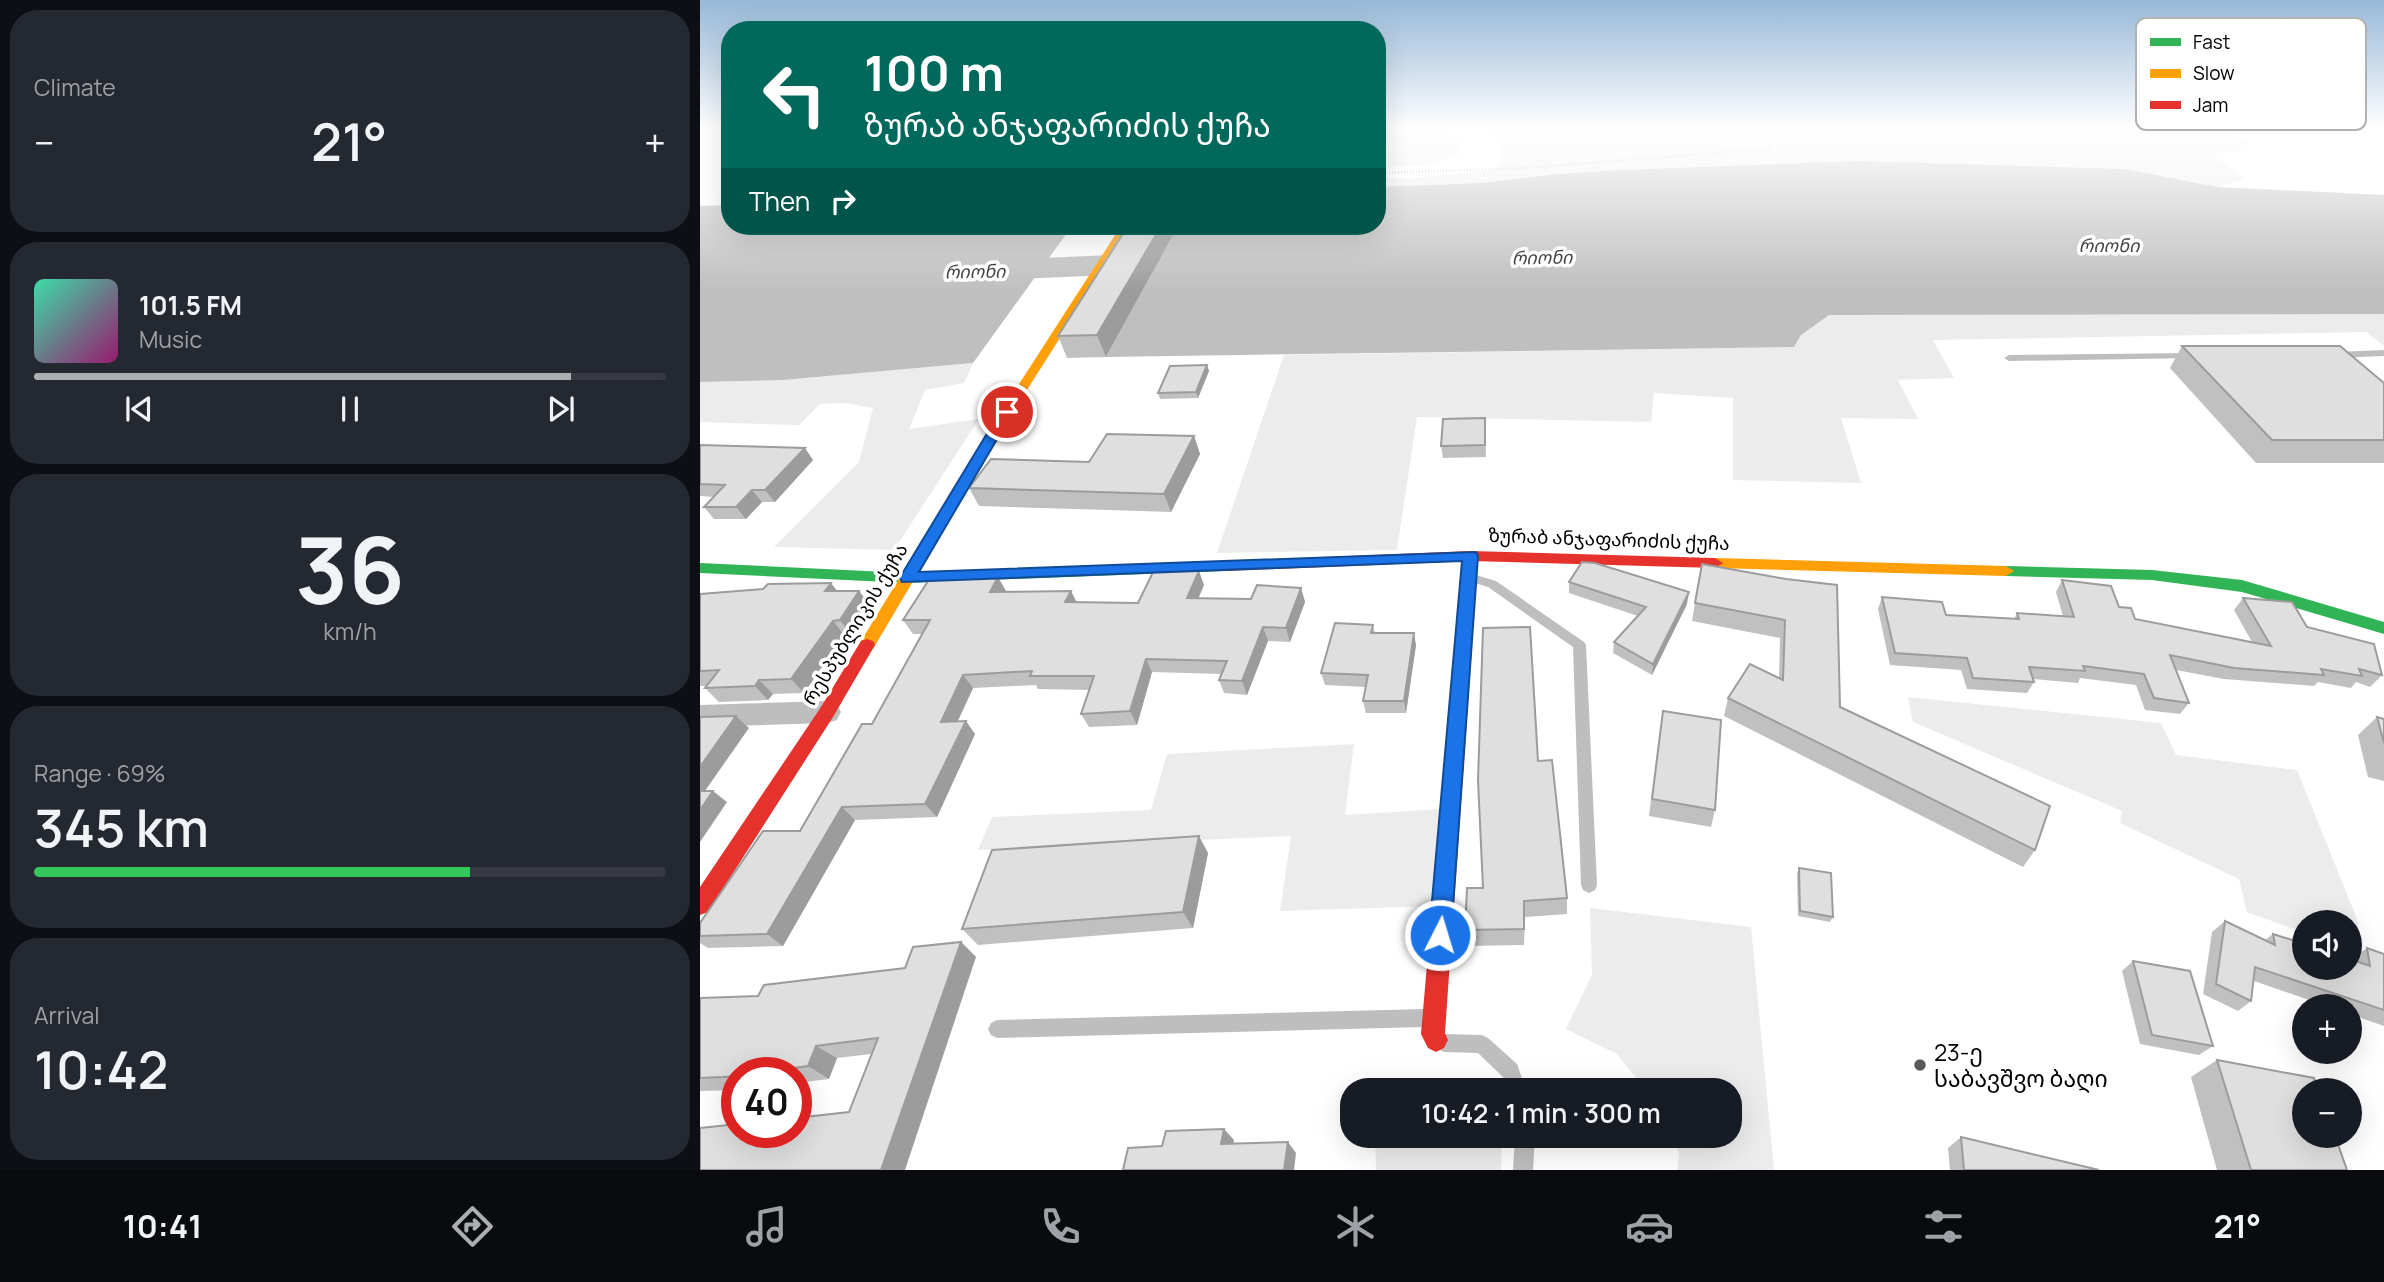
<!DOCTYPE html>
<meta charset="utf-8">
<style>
body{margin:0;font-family:Manrope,"Noto Sans Georgian",sans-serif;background:#242831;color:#f1f3f6;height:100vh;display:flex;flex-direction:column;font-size:26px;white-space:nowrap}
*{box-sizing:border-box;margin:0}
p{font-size:23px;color:#9ea1a6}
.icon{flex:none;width:38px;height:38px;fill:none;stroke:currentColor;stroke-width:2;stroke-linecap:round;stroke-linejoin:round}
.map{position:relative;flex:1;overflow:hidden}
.sheet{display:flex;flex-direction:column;gap:10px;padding:10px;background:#0d0f14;width:700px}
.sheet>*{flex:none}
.banner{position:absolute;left:21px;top:21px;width:665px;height:214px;border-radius:28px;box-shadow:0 7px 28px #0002;background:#00695c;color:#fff;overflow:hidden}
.controls{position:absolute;left:1592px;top:910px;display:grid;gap:14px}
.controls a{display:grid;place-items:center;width:70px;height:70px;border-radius:50%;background:#171b24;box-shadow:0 7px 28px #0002;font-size:35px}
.speed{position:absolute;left:21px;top:1057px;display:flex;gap:14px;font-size:35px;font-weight:700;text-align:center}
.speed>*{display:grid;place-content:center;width:91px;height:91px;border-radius:50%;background:#171b24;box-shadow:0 7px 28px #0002;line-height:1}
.speed .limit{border:10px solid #d22;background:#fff;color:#111}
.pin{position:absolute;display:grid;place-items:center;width:60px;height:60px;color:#fff;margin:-30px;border:4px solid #fff;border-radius:50%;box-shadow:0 2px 7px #0007}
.me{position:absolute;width:77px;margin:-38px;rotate:5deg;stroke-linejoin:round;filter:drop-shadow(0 0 5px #0008)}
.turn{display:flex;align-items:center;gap:24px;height:147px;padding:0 28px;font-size:32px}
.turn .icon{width:91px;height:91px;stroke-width:2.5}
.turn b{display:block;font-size:49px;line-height:60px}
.then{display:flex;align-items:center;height:66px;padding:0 28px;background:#0003;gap:14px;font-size:26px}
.big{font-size:52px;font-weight:600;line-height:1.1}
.sheet .card{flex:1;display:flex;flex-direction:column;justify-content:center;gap:10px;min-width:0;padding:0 24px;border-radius:28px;background:#242831}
.sheet .dial{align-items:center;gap:0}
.dial b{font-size:91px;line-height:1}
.song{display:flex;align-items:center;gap:21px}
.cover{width:84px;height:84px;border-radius:10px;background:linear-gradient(135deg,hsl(160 70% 55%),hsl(320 70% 35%))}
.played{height:7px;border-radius:4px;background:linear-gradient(90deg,#adaeaf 85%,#363941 85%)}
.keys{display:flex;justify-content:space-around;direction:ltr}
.heat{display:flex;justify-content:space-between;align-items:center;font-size:38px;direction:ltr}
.charge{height:10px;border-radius:5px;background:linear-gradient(90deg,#34c759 69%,#363941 0)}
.trip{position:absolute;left:640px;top:1078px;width:402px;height:70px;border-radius:28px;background:#171b24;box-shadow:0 7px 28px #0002;font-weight:600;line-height:70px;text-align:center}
.tab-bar{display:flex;height:112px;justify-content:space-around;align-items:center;background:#090b0e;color:#9ea1a6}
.tab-bar .icon{width:49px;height:49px}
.tab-bar .current{color:#adaeaf}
.tab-bar b{font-size:32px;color:#f1f3f6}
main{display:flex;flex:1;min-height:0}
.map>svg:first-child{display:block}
.green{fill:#ececec}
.water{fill:#bfbfbf}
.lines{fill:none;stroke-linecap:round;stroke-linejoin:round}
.river{fill:#bfbfbf;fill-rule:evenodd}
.path{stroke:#b9b9b9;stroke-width:2.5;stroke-dasharray:1 2;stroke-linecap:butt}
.lane{fill:#bebebe;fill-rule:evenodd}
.street{fill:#bebebe;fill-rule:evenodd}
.fast{fill:#30b455;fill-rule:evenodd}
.slow{fill:#ff9f0a;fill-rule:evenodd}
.jam{fill:#e5322d;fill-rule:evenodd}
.wall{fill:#c0c0c0}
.shaded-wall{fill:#9c9c9c}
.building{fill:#dfdfdf;stroke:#9c9c9c;stroke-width:2}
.route{fill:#1a73e8;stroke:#114b97;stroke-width:2}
.poi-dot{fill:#595959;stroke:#fff;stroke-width:2.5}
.labels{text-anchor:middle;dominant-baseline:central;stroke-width:7;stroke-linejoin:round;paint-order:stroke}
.far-water-label{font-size:18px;font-style:italic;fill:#444;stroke:#fff}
.street-label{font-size:19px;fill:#000;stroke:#fff}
.near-poi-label{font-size:23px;fill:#000;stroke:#fff;text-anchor:start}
.key{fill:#fff;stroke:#b2b2b2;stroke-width:2}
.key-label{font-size:19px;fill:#000}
</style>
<main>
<section class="sheet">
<div class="card"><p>Climate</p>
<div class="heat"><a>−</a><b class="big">21°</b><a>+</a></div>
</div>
<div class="card">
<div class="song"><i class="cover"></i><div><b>101.5 FM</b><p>Music</p></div></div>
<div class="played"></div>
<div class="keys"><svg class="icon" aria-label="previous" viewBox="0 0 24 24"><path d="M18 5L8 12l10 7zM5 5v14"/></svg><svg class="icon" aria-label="pause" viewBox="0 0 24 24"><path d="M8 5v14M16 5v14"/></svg><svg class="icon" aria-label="next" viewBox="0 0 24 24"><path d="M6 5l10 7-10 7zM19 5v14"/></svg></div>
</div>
<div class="card dial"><b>36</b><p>km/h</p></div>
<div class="card"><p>Range · 69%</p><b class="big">345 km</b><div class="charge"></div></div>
<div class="card"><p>Arrival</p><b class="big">10:42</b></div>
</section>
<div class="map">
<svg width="1684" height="1170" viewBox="0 0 1684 1170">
<rect width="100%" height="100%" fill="#fff"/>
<g class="green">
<polygon points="677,128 743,128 759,139 760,153 733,165 677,167"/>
<path d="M786,128H1464C1491,133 1527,124 1549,144L1546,150L1512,154L1544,179L1517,187L1426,169L1158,161L919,170L858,174L780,183L677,187V178L702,179L796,170L804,154Z"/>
<polygon points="1684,314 1684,346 1666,332 1233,340 1254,378 1198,380 1218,419 1141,418 1161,483 1033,480 1033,398 954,393 951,422 717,417 697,550 517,553 584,355 1094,347 1101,335 1128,315"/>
<polygon points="273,363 264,383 225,390 209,429 279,419 194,550 74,547 159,462 173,408 145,403 120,404 99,425 0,422 0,382 83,380"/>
<polygon points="1208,697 1461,723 1476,755 1597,770 1657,919 1663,954 1650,949 1650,922 1605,922 1605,933 1547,912 1539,879 1420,823 1422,811 1213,722"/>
<polygon points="654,744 645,815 742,809 734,906 580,911 591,836 278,850 292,817 451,810 467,754"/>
<polygon points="890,908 1051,927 1074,1170 977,1170 979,1154 973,1136 1031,1136 1031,1090 946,1090 917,1054 866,1029 892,975"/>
<polygon points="674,1080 756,1090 674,1090"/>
<polygon points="675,1136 802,1136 801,1170 676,1170"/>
</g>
<g class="water">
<polygon points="1158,161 1426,169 1517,187 1684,195 1684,314 1129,315 1101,335 1094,347 406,357 478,226 677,226 677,187 780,183 858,174 919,170"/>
<polygon points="30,205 30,226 372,226 273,363 83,380 0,382 0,206"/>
</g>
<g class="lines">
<polygon class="river" points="459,253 471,256 475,263 471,270 459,273 272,281 260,278 255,271 260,264 272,261"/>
<g class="path">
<polyline points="1259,128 1317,135 1370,131 1367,128"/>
<polyline points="677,173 824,168 1071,149 1065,128"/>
</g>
<g class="lane">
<polygon points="1684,350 1684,356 1635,358 1630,355 1635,352"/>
<polygon points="1491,353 1496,356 1494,358 1309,361 1304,358 1309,355"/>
<polygon points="769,573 796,581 884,642 886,645 897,885 895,890 889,893 883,890 881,885 873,647 788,587 765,580 763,577"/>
<polygon points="724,1009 730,1012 733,1018 730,1024 724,1027 297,1038 291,1035 288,1029 291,1023 297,1020"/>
<polygon points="744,1034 782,1035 788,1038 817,1064 826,1090 808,1090 803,1077 778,1053 744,1052 738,1049 735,1043 738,1037"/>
<polygon points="815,1136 835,1136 833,1170 813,1170"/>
</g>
<polygon class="street" points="127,701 137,704 141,712 137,720 127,723 0,727 0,705"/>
<g class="fast">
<polygon points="770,551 778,556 770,676 767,681 761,683 755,681 752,676 762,556"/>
<polygon points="524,561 532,566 524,571 208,583 0,573 0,563 208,573"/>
<polygon points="1306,566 1452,570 1542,580 1684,622 1684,634 1542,592 1452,580 1306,576 1298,571"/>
</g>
<g class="slow">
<polygon points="421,226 431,226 313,412 173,649 161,649 159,645 161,641 301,412"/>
<polygon points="1015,558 1306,566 1314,571 1306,576 1015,568 1007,563"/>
</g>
<g class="jam">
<polygon points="770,551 1015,558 1023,563 1015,568 770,561 524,571 516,566 524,561"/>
<polygon points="167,639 173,641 175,645 133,717 8,912 0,915 0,887 121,707 161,641"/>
<polygon points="761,669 767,671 770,676 746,1018 745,1033 748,1040 744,1048 736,1052 728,1048 721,1034 752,676 755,671"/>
</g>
</g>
<g class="wall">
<polygon points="428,226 406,357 367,358 358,336"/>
<polygon points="1482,346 1684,383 1684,463 1556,463 1470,368"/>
<polygon points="507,365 509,371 498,398 460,399 458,393"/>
<polygon points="785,418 786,457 743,458 741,446"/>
<polygon points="494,436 500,454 471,512 279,506 269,488 389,462"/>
<polygon points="0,445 113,460 75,502 62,502 46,519 14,519 4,507 14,497 0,496"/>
<polygon points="1086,579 1140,707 1335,850 1323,867 1024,716 1028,698 1079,678 1080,638 992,621 995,603"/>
<polygon points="1362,580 1419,607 1435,619 1552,642 1534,610 1543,598 1607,627 1682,675 1670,687 1656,682 1651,688 1618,682 1614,686 1524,679 1476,670 1489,703 1480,714 1445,710 1436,685 1380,678 1378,683 1333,679 1334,682 1327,693 1267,689 1261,670 1190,665 1178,609 1182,597 1246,615 1314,619 1317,613 1363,616 1356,592"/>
<polygon points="869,582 987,604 952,675 913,653 914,642 938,616 869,593"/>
<polygon points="504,585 498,598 551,599 601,588 605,602 590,642 568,641 547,695 524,693 519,680 521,674 452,672 437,725 389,727 381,714 390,690 338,689 336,685 273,688 258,721 275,734 237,817 155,820 83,946 8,948 0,943 0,923 100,831 172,724 222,634 213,634 203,620 306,591 371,591 376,602 438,603"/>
<polygon points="159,591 170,605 151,635 144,635 104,693 73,694 68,700 19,702 5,688 6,686 0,686 0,594"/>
<polygon points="673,625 675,633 716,645 706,713 666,713 663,701 666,687 625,685 621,673"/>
<polygon points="1677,717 1684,719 1684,781 1668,777 1658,735"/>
<polygon points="960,729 1015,810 1011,827 949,816"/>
<polygon points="838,761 867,898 867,914 825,917 824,945 767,946 765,930"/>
<polygon points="508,853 493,928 278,945 262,929"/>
<polygon points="1099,868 1133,917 1130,922 1098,916 1097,874"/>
<polygon points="1525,921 1565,940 1573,934 1652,960 1652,959 1667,948 1684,954 1684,1026 1650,1014 1650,1006 1627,1006 1554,981 1551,1001 1538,1011 1503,994 1512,932"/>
<polygon points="261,942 276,957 149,1112 171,1054 137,1058 129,1079 96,1083 96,1073 37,1073 37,1090 0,1091 0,998 58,996 205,968"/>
<polygon points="1433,961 1513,1046 1499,1055 1440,1044 1422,971"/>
<polygon points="1517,1060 1647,1170 1517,1170 1491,1077"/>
<polygon points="1261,1137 1399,1170 1250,1170 1248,1148"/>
</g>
<g class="shaded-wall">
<polygon points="461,226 478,226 406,357 397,335"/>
<polygon points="507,365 509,371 498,398 496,392"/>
<polygon points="494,436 500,454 471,512 464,494"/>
<polygon points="105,448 113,460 75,502 65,490"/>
<polygon points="52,490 62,502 46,519 36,507"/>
<polygon points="499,571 504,585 493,611 487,598"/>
<polygon points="298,577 306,591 298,605 290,592"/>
<polygon points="131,583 142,597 125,591"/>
<polygon points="601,588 605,602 590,642 586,628"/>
<polygon points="159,591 170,605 151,635 140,620"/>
<polygon points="371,591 378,605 365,602"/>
<polygon points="989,592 987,604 952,675 953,664"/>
<polygon points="133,621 144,635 104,693 91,679"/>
<polygon points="563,627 568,641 547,695 542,681"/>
<polygon points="714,633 716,645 706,713 704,701"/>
<polygon points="446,659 452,672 437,725 430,711"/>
<polygon points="263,675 273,688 251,735 241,722"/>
<polygon points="59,680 73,694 68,700 55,686"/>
<polygon points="36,716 49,728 0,798 0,767"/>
<polygon points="266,721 275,734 237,817 225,804"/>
<polygon points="13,791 27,802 0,842 0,810"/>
<polygon points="142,807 155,820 83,946 67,934"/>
<polygon points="499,836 508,853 493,928 483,912"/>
<polygon points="261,942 276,957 205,1170 181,1170"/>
<polygon points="116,1046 137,1058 129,1079 108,1066"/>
<polygon points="524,1129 534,1140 531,1155 521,1144"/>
<polygon points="588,1142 596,1153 594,1170 584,1170"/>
</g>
<g class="building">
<polygon points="428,226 461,226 397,335 358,336"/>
<polygon points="1482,346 1640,346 1684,383 1684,440 1572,440"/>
<polygon points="507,365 496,392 458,393 470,366"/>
<polygon points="785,418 785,445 741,446 743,419"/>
<polygon points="407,434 494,436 464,494 269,488 291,459 389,462"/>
<polygon points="0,445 105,448 65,490 52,490 36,507 4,507 25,485 0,484"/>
<polygon points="882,562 895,563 989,592 953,664 914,642 946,607 869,582"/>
<polygon points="1002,564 1086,579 1137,585 1140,707 1350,806 1335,850 1028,698 1050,664 1083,680 1085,620 995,603"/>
<polygon points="454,570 499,571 487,598 551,599 557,585 601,588 586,628 563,627 542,681 519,680 527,661 446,659 430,711 381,714 394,676 330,676 332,671 263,675 241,722 266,721 225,804 142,807 67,934 0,936 0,923 63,831 100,831 162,724 172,724 230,620 203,620 230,578 298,577 290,592 371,591 365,602 438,603"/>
<polygon points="1362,580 1411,586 1419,607 1431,608 1435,619 1571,646 1543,598 1592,602 1607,627 1674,644 1682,675 1659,669 1662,676 1621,669 1624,675 1534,668 1470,655 1489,703 1454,698 1444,674 1383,666 1385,671 1329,667 1334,682 1273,678 1267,658 1195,653 1182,597 1242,602 1246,615 1319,619 1317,613 1374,617"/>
<polygon points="131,583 125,591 159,591 140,620 133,621 91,679 59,680 55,686 5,688 19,670 0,671 0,594 63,589 68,584"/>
<polygon points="635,623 673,625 671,633 714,633 704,701 663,701 668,675 621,673"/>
<polygon points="830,627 838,761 852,760 867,898 824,901 824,929 765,930 767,888 783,888 778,780 783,628"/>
<polygon points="963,711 1021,720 1015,810 952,799"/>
<polygon points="36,716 0,767 0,717"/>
<polygon points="1677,717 1684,719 1684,743"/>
<polygon points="0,791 13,791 0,810"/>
<polygon points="499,836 483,912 262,929 292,850"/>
<polygon points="1099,868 1131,873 1133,917 1100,911"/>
<polygon points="1525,921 1575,945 1573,934 1605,944 1605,968 1650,968 1650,959 1670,966 1667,948 1684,954 1684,1010 1555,967 1551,1001 1516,984"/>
<polygon points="261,942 181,1170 0,1170 0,1128 37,1124 37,1132 96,1132 96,1118 149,1112 178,1038 116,1046 108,1066 58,1073 37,1073 37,1076 23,1077 0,1078 0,998 58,996 64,985 205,968 213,947"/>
<polygon points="1433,961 1490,971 1513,1046 1452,1035"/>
<polygon points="1517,1060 1614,1078 1618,1090 1605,1090 1605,1136 1635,1136 1647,1170 1551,1170"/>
<polygon points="524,1129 521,1144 588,1142 584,1170 423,1170 428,1148 462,1146 466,1131"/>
<polygon points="1261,1137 1399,1170 1264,1170"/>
</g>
<linearGradient id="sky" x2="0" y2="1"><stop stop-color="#97b8d8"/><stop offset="0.44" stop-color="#fff"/><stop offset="1" stop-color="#fff" stop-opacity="0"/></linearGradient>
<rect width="1684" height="291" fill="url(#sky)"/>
<polygon class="route" points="307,408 313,412 219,572 776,552 778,556 751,935 748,943 740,946 732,943 729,935 762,561 202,582 200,578 202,574 300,412"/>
<circle class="poi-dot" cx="1220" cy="1065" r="7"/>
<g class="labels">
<g class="far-water-label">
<text x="1409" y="245">რიონი</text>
<text transform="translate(842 257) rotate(-1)">რიონი</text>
<text transform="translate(275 271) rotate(-1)">რიონი</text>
</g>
<g class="street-label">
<text transform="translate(909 539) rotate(2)">ზურაბ ანჯაფარიძის ქუჩა</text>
<text transform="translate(155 624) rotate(-59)">რესპუბლიკის ქუჩა</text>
</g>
<g class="near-poi-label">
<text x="1234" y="1052">23-ე<tspan x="1234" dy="26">საბავშვო ბაღი</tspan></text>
</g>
</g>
<rect x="1436" y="18" width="230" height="112" rx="10" class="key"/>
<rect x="1450" y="38" width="31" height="8" fill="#30b455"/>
<rect x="1450" y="69" width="31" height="9" fill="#ff9f0a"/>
<rect x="1450" y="101" width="31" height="8" fill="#e5322d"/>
<g class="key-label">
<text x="1493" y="49">Fast</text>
<text x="1493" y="80">Slow</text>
<text x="1493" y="112">Jam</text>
</g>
</svg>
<div class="controls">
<a><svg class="icon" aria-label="sound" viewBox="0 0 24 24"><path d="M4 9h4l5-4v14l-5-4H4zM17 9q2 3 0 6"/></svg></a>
<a>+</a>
<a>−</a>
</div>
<div class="speed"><div class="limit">40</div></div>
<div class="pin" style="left:307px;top:412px;background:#d93025"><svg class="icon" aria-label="arrive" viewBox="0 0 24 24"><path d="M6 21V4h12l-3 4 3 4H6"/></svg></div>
<svg class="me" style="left:740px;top:935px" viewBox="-20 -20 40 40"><circle r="17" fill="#1a73e8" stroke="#fff" stroke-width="3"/><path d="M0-11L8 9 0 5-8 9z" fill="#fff"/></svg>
<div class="trip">10:42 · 1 min · 300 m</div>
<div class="banner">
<div class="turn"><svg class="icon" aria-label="left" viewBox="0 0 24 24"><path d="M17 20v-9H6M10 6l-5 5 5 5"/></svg><div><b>100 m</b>ზურაბ ანჯაფარიძის ქუჩა</div></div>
<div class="then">Then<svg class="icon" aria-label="right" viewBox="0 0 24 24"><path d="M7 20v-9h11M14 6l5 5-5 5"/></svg></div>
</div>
</div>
</main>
<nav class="tab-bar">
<b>10:41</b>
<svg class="icon current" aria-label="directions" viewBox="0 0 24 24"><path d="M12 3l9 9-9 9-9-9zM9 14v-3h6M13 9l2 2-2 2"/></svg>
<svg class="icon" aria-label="music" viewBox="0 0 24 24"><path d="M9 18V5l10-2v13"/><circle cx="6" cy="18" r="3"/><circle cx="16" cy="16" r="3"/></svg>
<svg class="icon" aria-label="phone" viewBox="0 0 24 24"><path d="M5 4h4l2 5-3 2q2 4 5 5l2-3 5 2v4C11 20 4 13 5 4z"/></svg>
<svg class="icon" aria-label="climate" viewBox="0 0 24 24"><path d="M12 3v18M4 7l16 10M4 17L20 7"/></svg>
<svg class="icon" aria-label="car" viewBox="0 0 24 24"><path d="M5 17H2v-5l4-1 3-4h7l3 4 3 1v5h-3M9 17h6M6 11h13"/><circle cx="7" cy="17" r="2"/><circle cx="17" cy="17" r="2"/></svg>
<svg class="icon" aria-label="filters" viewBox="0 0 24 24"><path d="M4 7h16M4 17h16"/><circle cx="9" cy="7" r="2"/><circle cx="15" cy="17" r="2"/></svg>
<b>21°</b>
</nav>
